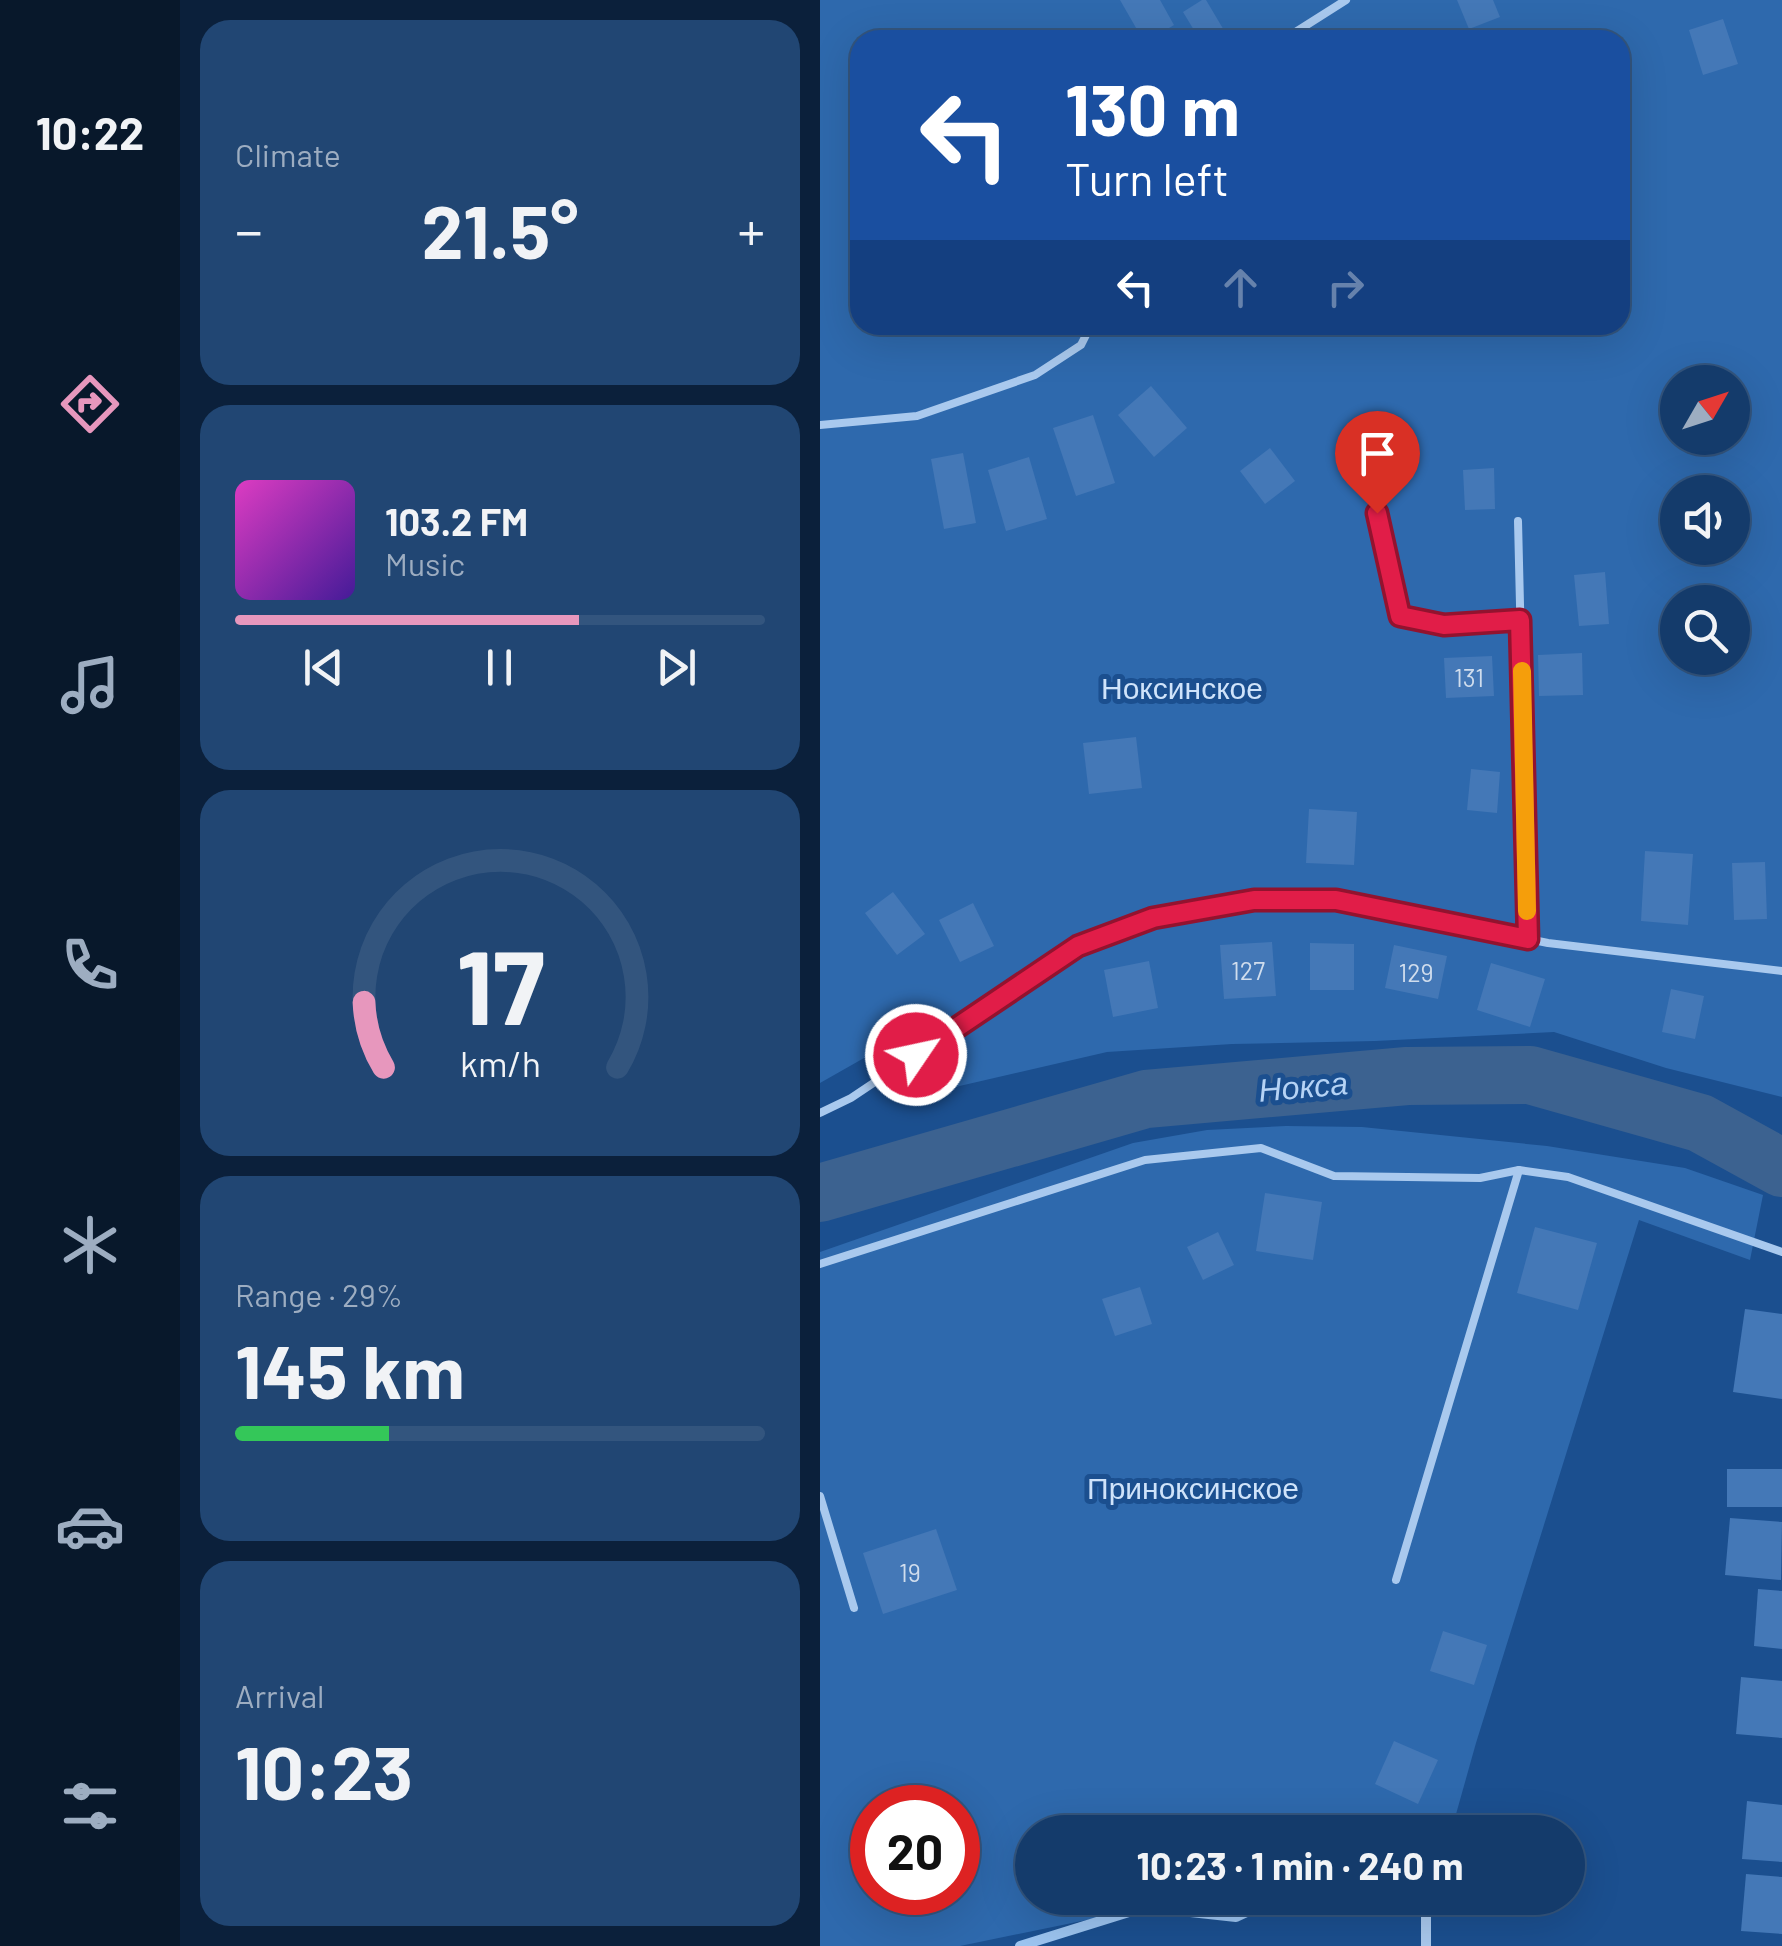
<!DOCTYPE html>
<meta charset="utf-8">
<style>
body{margin:0;font-family:Barlow,sans-serif;background:#214673;color:#f1f3f6;height:100vh;display:flex;flex-direction:column;font-size:38px;white-space:nowrap}
*{box-sizing:border-box;margin:0}
p{font-size:32px;color:#9dadc1}
.icon{flex:none;width:55px;height:55px;fill:none;stroke:currentColor;stroke-width:2;stroke-linecap:round;stroke-linejoin:round}
.map{position:relative;flex:1;overflow:hidden}
.details{display:flex;flex-direction:column;gap:20px;padding:20px;background:#0b203b;width:640px}
.details>*{flex:none}
.banner{position:absolute;left:30px;top:30px;width:780px;height:305px;border-radius:30px;box-shadow:0 10px 40px #0002,0 0 0 2px #33557e;background:#1a4fa0;color:#fff;overflow:hidden}
.needle{width:65px;rotate:51deg}
.buttons{position:absolute;left:840px;top:365px;display:grid;gap:20px}
.buttons a{display:grid;place-items:center;width:90px;height:90px;border-radius:50%;background:#143b6b;box-shadow:0 10px 40px #0002,0 0 0 2px #33557e;font-size:50px}
.speed{position:absolute;left:30px;top:1785px;display:flex;gap:20px;font-size:50px;font-weight:700;text-align:center}
.speed>*{display:grid;place-content:center;width:130px;height:130px;border-radius:50%;background:#143b6b;box-shadow:0 10px 40px #0002,0 0 0 2px #33557e;line-height:1}
.speed .limit{border:15px solid #d22;background:#fff;color:#111}
.pin{position:absolute;display:grid;place-items:center;width:85px;height:85px;color:#fff;margin:-102px -42px;border-radius:50% 50% 50% 0;rotate:-45deg;box-shadow:0 0 10px #0007}
.pin .icon{rotate:45deg}
.me{position:absolute;width:110px;margin:-55px;rotate:56deg;stroke-linejoin:round;filter:drop-shadow(0 0 8px #0008)}
.turn{display:flex;align-items:center;gap:35px;height:210px;padding:0 50px;font-size:45px}
.turn .icon{width:130px;height:130px;stroke-width:2.5}
.turn b{display:block;font-size:70px;line-height:85px}
.lanes{display:flex;align-items:center;height:95px;padding:0 50px;background:#0003;justify-content:center;gap:50px;direction:ltr}
.lanes .off{opacity:.35}
.big{font-size:75px;font-weight:700;line-height:1.1}
.details .card{flex:1;display:flex;flex-direction:column;justify-content:center;gap:15px;min-width:0;padding:0 35px;border-radius:30px;background:#214673}
.details .dial{align-items:center;gap:0}
.dial svg{height:260px;overflow:visible;fill:none;stroke:#33557e;stroke-width:7;stroke-linecap:round;text-anchor:middle}
.dial text{fill:#f1f3f6;stroke:none}
.song{display:flex;align-items:center;gap:30px}
.cover{width:120px;height:120px;border-radius:15px;background:linear-gradient(135deg,hsl(310 70% 55%),hsl(260 70% 35%))}
.played{height:10px;border-radius:5px;background:linear-gradient(90deg,#e797bd 65%,#33557e 65%)}
.keys{display:flex;justify-content:space-around;direction:ltr}
.heat{display:flex;justify-content:space-between;align-items:center;font-size:55px;direction:ltr}
.charge{height:15px;border-radius:8px;background:linear-gradient(90deg,#34c759 29%,#33557e 0)}
.trip{position:absolute;left:195px;top:1815px;width:570px;height:100px;border-radius:50px;background:#143b6b;box-shadow:0 10px 40px #0002,0 0 0 2px #33557e;font-weight:700;line-height:100px;text-align:center}
main{display:flex;flex:1;min-height:0}
.dock{display:flex;flex-direction:column;width:180px;justify-content:space-around;align-items:center;background:#08182b;color:#9dadc1}
.dock .icon{width:70px;height:70px}
.dock .current{color:#e797bd}
.dock b{font-size:45px;color:#f1f3f6}
.map>svg:first-child{display:block}
.green{fill:#2e69ad;fill-rule:evenodd}
.lines{fill:none;stroke-linecap:round;stroke-linejoin:round}
.stream{stroke:#9cc4f0;stroke-width:10}
.river{stroke:#3c6290;stroke-width:58}
.building{fill:#4478b7}
.lane{stroke:#a9c9ee;stroke-width:8}
.street{stroke:#a9c9ee;stroke-width:10}
.route-casing{stroke:#92132f;stroke-width:25}
.route{stroke:#e11d48;stroke-width:18}
.slow{stroke:#f59e0b;stroke-width:18}
.labels{text-anchor:middle;dominant-baseline:central;stroke-width:10;stroke-linejoin:round;paint-order:stroke}
.number-label{font-size:25px;fill:#d0dded}
.park-label{font-size:30px;fill:#cfe3fa;stroke:#1b4f8f}
.water-label{font-size:32px;font-style:italic;fill:#b5d3f5;stroke:#1b4f8f}
</style>
<main>
<nav class="dock">
<b>10:22</b>
<svg class="icon current" aria-label="directions" viewBox="0 0 24 24"><path d="M12 3l9 9-9 9-9-9zM9 14v-3h6M13 9l2 2-2 2"/></svg>
<svg class="icon" aria-label="music" viewBox="0 0 24 24"><path d="M9 18V5l10-2v13"/><circle cx="6" cy="18" r="3"/><circle cx="16" cy="16" r="3"/></svg>
<svg class="icon" aria-label="phone" viewBox="0 0 24 24"><path d="M5 4h4l2 5-3 2q2 4 5 5l2-3 5 2v4C11 20 4 13 5 4z"/></svg>
<svg class="icon" aria-label="climate" viewBox="0 0 24 24"><path d="M12 3v18M4 7l16 10M4 17L20 7"/></svg>
<svg class="icon" aria-label="car" viewBox="0 0 24 24"><path d="M5 17H2v-5l4-1 3-4h7l3 4 3 1v5h-3M9 17h6M6 11h13"/><circle cx="7" cy="17" r="2"/><circle cx="17" cy="17" r="2"/></svg>
<svg class="icon" aria-label="filters" viewBox="0 0 24 24"><path d="M4 7h16M4 17h16"/><circle cx="9" cy="7" r="2"/><circle cx="15" cy="17" r="2"/></svg>
</nav>
<section class="details">
<div class="card"><p>Climate</p>
<div class="heat"><a>−</a><b class="big">21.5°</b><a>+</a></div>
</div>
<div class="card">
<div class="song"><i class="cover"></i><div><b>103.2 FM</b><p>Music</p></div></div>
<div class="played"></div>
<div class="keys"><svg class="icon" aria-label="previous" viewBox="0 0 24 24"><path d="M18 5L8 12l10 7zM5 5v14"/></svg><svg class="icon" aria-label="pause" viewBox="0 0 24 24"><path d="M8 5v14M16 5v14"/></svg><svg class="icon" aria-label="next" viewBox="0 0 24 24"><path d="M6 5l10 7-10 7zM19 5v14"/></svg></div>
</div>
<div class="card dial"><svg viewBox="0 0 100 80">
<path d="M14 69A42 42 0 1 1 86 69"/>
<path d="M14 69A42 42 0 0 1 8 49" stroke="#e797bd"/>
<text x="50" y="56" font-size="32" font-weight="700">17</text>
<text x="50" y="72" font-size="11">km/h</text>
</svg></div>
<div class="card"><p>Range · 29%</p><b class="big">145 km</b><div class="charge"></div></div>
<div class="card"><p>Arrival</p><b class="big">10:23</b></div>
</section>
<div class="map">
<svg width="962" height="1946" viewBox="0 0 962 1946">
<rect width="100%" height="100%" fill="#1b4f8f"/>
<g class="green">
<path d="M0,0H962V1097L846,1068L734,1032L555,1041L412,1044L287,1052L92,1097L82,1085L67,1045L0,1083ZM40,40H800V325H40ZM858,382H912V438H858ZM858,492H912V548H858ZM858,602H912V658H858Z"/>
<path d="M466,1126L542,1127L727,1146L865,1168L943,1195L930,1260L819,1220L656,1743L631,1832H212V1898H374L140,1946H0V1252L313,1143L387,1130ZM52,1808H138V1892H52Z"/>
</g>
<g class="lines">
<polyline class="stream" points="200,1946 325,1907 416,1917 457,1898"/>
<polyline class="river" points="0,1193 326,1099 587,1076 710,1075 880,1123 962,1168"/>
</g>
<g class="building">
<polygon points="300,0 340,0 354,25 329,40 323,40"/>
<polygon points="382,0 386,0 408,37 403,40 380,40 363,12"/>
<polygon points="637,0 673,0 680,17 649,29"/>
<polygon points="903,19 918,64 883,75 869,30"/>
<polygon points="86,325 117,325 117,326 88,333"/>
<polygon points="331,386 367,428 334,457 298,415"/>
<polygon points="273,415 295,483 256,496 233,428"/>
<polygon points="450,448 475,481 445,504 420,471"/>
<polygon points="143,453 156,523 124,529 111,459"/>
<polygon points="209,457 227,519 186,531 168,470"/>
<polygon points="674,468 675,509 645,510 643,470"/>
<polygon points="785,572 789,624 759,626 754,575"/>
<polygon points="762,653 763,695 719,696 718,655"/>
<polygon points="672,656 674,696 626,698 624,658"/>
<polygon points="316,737 322,788 269,794 263,743"/>
<polygon points="651,769 680,772 677,813 647,810"/>
<polygon points="489,809 537,812 534,865 486,863"/>
<polygon points="825,851 873,854 868,925 821,921"/>
<polygon points="945,862 947,919 914,920 912,863"/>
<polygon points="73,892 105,934 77,955 45,913"/>
<polygon points="153,903 174,946 140,962 119,920"/>
<polygon points="452,942 456,996 404,999 400,945"/>
<polygon points="490,943 534,944 534,990 490,990"/>
<polygon points="574,945 627,956 618,999 565,988"/>
<polygon points="329,961 338,1008 293,1017 284,970"/>
<polygon points="671,963 725,979 710,1027 657,1010"/>
<polygon points="851,989 884,996 875,1039 842,1032"/>
<polygon points="445,1193 502,1202 493,1260 436,1251"/>
<polygon points="715,1227 777,1243 758,1310 697,1293"/>
<polygon points="398,1232 414,1265 383,1280 367,1247"/>
<polygon points="320,1287 332,1324 295,1336 282,1299"/>
<polygon points="925,1309 962,1314 962,1399 913,1392"/>
<rect x="907" y="1469" width="55" height="38"/>
<polygon points="910,1518 962,1522 961,1580 905,1575"/>
<polygon points="116,1529 137,1590 63,1614 43,1553"/>
<polygon points="938,1589 962,1591 962,1649 934,1646"/>
<polygon points="623,1631 667,1645 654,1685 610,1671"/>
<polygon points="921,1677 962,1681 962,1738 916,1734"/>
<polygon points="574,1741 618,1760 598,1804 555,1784"/>
<polygon points="927,1801 962,1805 962,1862 922,1859"/>
<polygon points="926,1874 962,1877 962,1934 921,1931"/>
</g>
<g class="lines">
<g class="lane">
<polyline points="463,40 526,0"/>
<polyline points="0,425 97,416 215,375 261,345 271,325"/>
<polyline points="557,513 580,616 625,625 700,620"/>
<polyline points="698,521 708,939"/>
<polyline points="0,1113 31,1098 258,946 333,918 434,900 516,900 728,943 962,971"/>
<polyline points="0,1264 325,1160 441,1148 514,1176 660,1178 699,1170 748,1177 962,1252"/>
<polyline points="0,1496 34,1608"/>
<polyline points="576,1580 699,1170"/>
</g>
<polyline class="street" points="606,1946 606,1905"/>
</g>
<g class="lines">
<g class="route-casing">
<polyline id="route" points="96,1055 258,946 333,918 434,900 516,900 708,939 700,620 624,625 580,616 557,513"/>
</g>
<use href="#route" class="route"/>
<polyline class="slow" points="702,671 707,911"/>
</g>
<g class="labels">
<g class="number-label">
<text x="649" y="677">131</text>
<text x="428" y="970">127</text>
<text x="596" y="972">129</text>
<text x="90" y="1572">19</text>
</g>
<g class="park-label">
<text x="362" y="687">Ноксинское</text>
<text x="373" y="1487">Приноксинское</text>
</g>
<g class="water-label">
<text transform="translate(483 1085) rotate(-5)">Нокса</text>
</g>
</g>
</svg>
<div class="buttons">
<a><svg class="needle" viewBox="-14 -14 28 28"><path d="M0-13l5 13h-10z" fill="#e53935"/><path d="M0 13l5-13h-10z" fill="#9dadc1"/></svg></a>
<a><svg class="icon" aria-label="sound" viewBox="0 0 24 24"><path d="M4 9h4l5-4v14l-5-4H4zM17 9q2 3 0 6"/></svg></a>
<a><svg class="icon" aria-label="search" viewBox="0 0 24 24"><circle cx="10" cy="10" r="6"/><path d="M15 15l6 6"/></svg></a>
</div>
<div class="speed"><div class="limit">20</div></div>
<div class="pin" style="left:557px;top:513px;background:#d93025"><svg class="icon" aria-label="arrive" viewBox="0 0 24 24"><path d="M6 21V4h12l-3 4 3 4H6"/></svg></div>
<svg class="me" style="left:96px;top:1055px" viewBox="-20 -20 40 40"><circle r="17" fill="#e11d48" stroke="#fff" stroke-width="3"/><path d="M0-11L8 9 0 5-8 9z" fill="#fff"/></svg>
<div class="trip">10:23 · 1 min · 240 m</div>
<div class="banner">
<div class="turn"><svg class="icon" aria-label="left" viewBox="0 0 24 24"><path d="M17 20v-9H6M10 6l-5 5 5 5"/></svg><div><b>130 m</b>Turn left</div></div>
<div class="lanes"><svg class="icon" aria-label="left" viewBox="0 0 24 24"><path d="M17 20v-9H6M10 6l-5 5 5 5"/></svg><svg class="icon off" aria-label="ahead" viewBox="0 0 24 24"><path d="M12 20V5M6 11l6-6 6 6"/></svg><svg class="icon off" aria-label="right" viewBox="0 0 24 24"><path d="M7 20v-9h11M14 6l5 5-5 5"/></svg></div>
</div>
</div>
</main>
